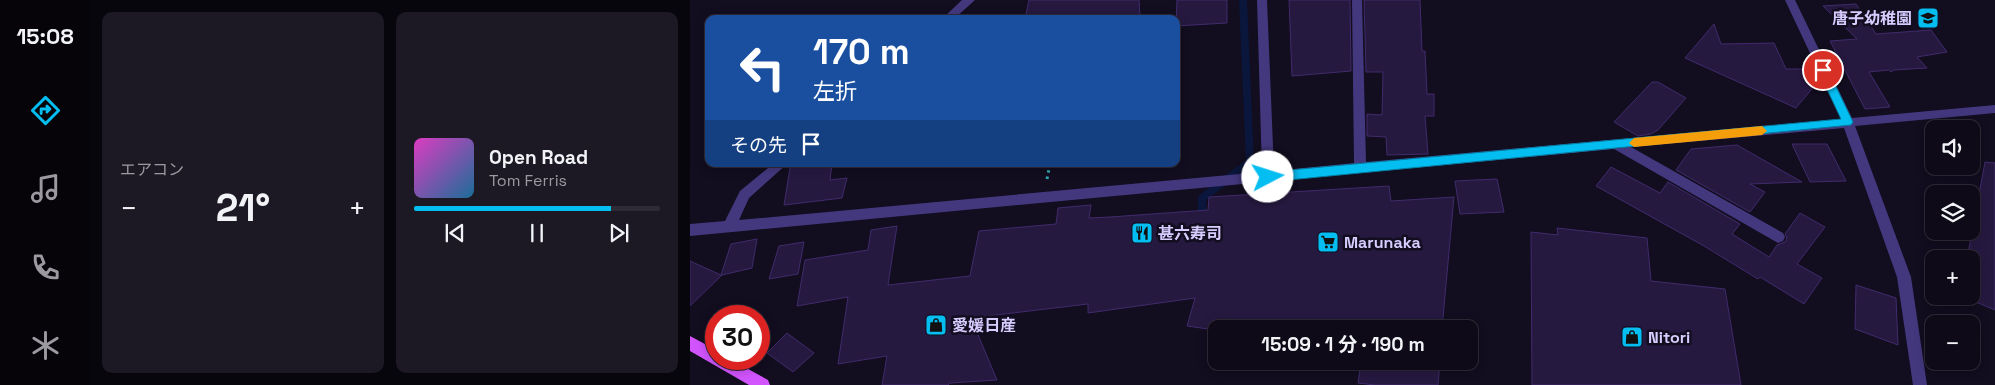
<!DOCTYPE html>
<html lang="ja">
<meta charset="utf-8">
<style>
body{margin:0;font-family:"Space Grotesk","Noto Sans JP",sans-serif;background:#1c1824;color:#f1f3f6;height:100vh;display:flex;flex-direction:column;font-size:19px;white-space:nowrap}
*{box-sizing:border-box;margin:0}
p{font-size:16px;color:#9b9aa1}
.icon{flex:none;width:28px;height:28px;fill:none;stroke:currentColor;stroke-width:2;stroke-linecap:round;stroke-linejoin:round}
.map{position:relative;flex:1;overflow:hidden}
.sheet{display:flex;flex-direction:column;gap:12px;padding:12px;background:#08060d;width:600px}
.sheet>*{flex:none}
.hud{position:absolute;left:15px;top:15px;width:475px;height:152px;border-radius:10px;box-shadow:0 2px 12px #0003,0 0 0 1px #2e2b36;background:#1a4fa0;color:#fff;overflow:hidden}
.controls{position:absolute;left:1235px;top:120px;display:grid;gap:10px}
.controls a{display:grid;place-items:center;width:55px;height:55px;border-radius:10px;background:#0e0a17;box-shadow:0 2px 12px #0003,0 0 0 1px #2e2b36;font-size:25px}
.speed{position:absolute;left:15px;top:305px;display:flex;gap:10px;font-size:25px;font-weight:700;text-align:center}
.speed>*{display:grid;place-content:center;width:65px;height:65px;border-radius:50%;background:#0e0a17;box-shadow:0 2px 12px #0003,0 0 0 1px #2e2b36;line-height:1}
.speed .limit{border:8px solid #d22;background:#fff;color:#111}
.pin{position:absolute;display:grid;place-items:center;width:42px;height:42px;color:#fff;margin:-21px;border:2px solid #fff;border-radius:50%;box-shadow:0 1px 5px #0007}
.me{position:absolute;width:55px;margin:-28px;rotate:85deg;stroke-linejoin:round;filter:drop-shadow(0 0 4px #0008)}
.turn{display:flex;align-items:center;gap:18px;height:105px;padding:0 25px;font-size:22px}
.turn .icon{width:65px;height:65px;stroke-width:2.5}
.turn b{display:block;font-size:35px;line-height:42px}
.then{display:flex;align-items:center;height:48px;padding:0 25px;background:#0003;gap:10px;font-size:19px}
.big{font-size:38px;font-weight:700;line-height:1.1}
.sheet .tile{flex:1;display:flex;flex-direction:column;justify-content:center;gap:8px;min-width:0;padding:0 18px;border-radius:10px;background:#1c1824}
.song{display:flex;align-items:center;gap:15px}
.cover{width:60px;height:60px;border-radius:8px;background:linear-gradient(135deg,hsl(310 70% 55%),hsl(200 70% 35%))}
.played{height:5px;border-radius:2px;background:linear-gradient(90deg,#04bef2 80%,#2e2b36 80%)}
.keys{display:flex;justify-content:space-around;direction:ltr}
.heat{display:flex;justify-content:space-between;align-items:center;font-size:28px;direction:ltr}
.sheet .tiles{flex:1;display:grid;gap:12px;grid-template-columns:repeat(2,1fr)}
.trip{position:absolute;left:518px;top:320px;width:270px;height:50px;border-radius:10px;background:#0e0a17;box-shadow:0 2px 12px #0003,0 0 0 1px #2e2b36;font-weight:700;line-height:50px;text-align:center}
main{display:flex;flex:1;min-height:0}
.dock{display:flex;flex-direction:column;width:90px;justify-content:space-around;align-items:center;background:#060409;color:#9b9aa1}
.dock .icon{width:35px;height:35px}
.dock .active{color:#04bef2}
.dock b{font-size:22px;color:#f1f3f6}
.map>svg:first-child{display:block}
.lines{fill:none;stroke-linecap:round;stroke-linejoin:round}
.stream{stroke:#0a163b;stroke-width:8}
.building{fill:#261940;stroke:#402b6c}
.path{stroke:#2fa7af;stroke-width:3;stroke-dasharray:2.5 4;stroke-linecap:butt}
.minor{fill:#43387e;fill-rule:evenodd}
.major{fill:#d254fd;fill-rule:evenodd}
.route{fill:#04bef2;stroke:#037c9d}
.slow{fill:#f59e0b}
.labels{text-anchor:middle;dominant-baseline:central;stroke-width:5;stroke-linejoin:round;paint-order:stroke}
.poi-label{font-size:16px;font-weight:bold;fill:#d7ccfe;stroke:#120d1f;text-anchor:start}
</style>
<main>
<nav class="dock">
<b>15:08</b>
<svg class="icon active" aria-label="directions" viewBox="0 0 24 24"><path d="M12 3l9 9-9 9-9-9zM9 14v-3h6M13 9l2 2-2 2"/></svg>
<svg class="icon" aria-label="music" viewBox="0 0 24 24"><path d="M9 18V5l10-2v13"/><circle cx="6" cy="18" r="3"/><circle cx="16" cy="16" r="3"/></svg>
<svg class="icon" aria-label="phone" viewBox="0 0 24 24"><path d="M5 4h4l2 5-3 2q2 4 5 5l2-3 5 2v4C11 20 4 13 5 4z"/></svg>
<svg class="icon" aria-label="climate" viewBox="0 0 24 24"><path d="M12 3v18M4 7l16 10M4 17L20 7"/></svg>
</nav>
<section class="sheet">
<div class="tiles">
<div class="tile"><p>エアコン</p>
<div class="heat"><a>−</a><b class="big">21°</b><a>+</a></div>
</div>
<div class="tile">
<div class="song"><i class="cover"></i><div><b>Open Road</b><p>Tom Ferris</p></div></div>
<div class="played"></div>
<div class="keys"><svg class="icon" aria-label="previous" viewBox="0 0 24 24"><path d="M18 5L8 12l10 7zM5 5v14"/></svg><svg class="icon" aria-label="pause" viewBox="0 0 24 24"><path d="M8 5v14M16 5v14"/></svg><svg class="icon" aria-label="next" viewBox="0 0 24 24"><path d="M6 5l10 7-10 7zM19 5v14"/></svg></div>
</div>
</div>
</section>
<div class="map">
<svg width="1305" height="385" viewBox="0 0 1305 385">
<rect width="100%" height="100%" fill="#120d1f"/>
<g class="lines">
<polyline class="stream" points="512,219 512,198 560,162 553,0"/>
</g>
<g class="building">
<polygon points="339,0 449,0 450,16 335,19"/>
<polygon points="487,0 537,0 537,23 486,26"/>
<polygon points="599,0 660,0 661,71 602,76"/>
<polygon points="674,0 730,0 732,51 735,51 737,94 744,94 744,116 735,116 738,154 697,155 696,137 677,136 677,114 692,115 693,72 676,72"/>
<polygon points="1166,4 1186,34 1241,30 1257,52 1227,57 1237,68 1204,70 1201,72 1199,70 1179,72 1200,107 1175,109 1140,41 1167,39 1133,6"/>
<polygon points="1024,24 1031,44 1084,43 1096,69 1125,69 1130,79 1106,108 995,58"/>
<polygon points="962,82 968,82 996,98 968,130 961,134 948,136 924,122"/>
<polygon points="1102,144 1137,144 1156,181 1120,182"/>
<polygon points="1047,145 1112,182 1060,184 1075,192 1060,212 986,170 1001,149"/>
<polygon points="1295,162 1305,163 1305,310 1281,300 1281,259 1277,259"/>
<polygon points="118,164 142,164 140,180 157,178 152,198 94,205 100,168"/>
<polygon points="921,167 970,193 978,182 1050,224 1042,234 1079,257 1087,245 1095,242 1097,238 1095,234 1110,213 1135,227 1107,264 1132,278 1114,304 1070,277 1068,279 1014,246 906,186"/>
<polygon points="807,179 814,212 770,214 765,181"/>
<polygon points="699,186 701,201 764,197 752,329 518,329 497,326 505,298 398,313 398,304 281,318 307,380 260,383 258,385 192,385 197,356 148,364 158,297 107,306 115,260 178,250 181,230 207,226 198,285 280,276 289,231 366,224 368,208 401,205 399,218 420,217 518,210 519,197"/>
<polygon points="867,228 957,238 961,281 1035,289 1051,385 842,385 841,232 868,235"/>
<polygon points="67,239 62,268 32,275 0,306 0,261 31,275 41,244"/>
<polygon points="114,242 108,274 79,279 89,246"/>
<polygon points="1166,285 1206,298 1208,345 1165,329"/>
<polygon points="97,333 124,353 103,372 77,353"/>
<polygon points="671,361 750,361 748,385 685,385 668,383"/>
</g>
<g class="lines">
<polyline class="path" points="357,179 360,164"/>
<g class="minor">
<polygon points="272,0 285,0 264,19 252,19"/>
<polygon points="567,0 577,0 584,171 664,163 662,0 672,0 676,162 1151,119 1095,0 1105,0 1162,118 1305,105 1305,113 1165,126 1221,277 1237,385 1223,385 1207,277 1154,128 941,147 1093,233 1095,237 1093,241 1088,243 924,149 0,236 0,224 35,221 50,191 83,164 97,164 59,198 49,220 572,172"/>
</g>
<polygon class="major" points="0,336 26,350 26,359 40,359 78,380 80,385 59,385 0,351"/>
</g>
<polygon class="route" points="1133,66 1138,70 1163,122 1161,125 578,182 573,177 578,172 1151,119 1128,70"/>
<polygon class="slow" points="1072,126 1077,131 1072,135 944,147 939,143 944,138"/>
<defs>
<g id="school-square" transform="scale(1.125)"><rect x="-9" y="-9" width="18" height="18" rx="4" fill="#04bef2" stroke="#120d1f"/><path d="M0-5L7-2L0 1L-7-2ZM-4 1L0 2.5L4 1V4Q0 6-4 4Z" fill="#111"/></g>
<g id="restaurant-square" transform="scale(1.125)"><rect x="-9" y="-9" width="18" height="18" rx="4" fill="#04bef2" stroke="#120d1f"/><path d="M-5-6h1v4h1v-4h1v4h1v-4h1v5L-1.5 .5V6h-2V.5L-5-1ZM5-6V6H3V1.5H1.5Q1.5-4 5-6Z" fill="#111"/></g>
<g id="supermarket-square" transform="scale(1.125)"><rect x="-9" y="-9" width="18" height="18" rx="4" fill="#04bef2" stroke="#120d1f"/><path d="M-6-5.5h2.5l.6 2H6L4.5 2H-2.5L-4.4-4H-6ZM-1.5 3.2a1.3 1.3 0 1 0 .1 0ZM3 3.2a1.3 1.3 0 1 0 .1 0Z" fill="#111"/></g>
<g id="shop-square" transform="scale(1.125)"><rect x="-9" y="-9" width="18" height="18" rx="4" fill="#04bef2" stroke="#120d1f"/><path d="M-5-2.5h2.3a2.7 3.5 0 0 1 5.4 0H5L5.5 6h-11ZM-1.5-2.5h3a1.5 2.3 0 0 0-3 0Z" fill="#111"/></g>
</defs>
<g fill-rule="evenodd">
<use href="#school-square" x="1238" y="18"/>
<use href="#restaurant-square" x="452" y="233"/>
<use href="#supermarket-square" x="638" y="242"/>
<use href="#shop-square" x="246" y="325"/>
<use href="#shop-square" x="942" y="337"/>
</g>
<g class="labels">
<g class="poi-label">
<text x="1222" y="18" text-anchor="end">唐子幼稚園</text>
<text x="468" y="233">甚六寿司</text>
<text x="654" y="242">Marunaka</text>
<text x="262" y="325">愛媛日産</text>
<text x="958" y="337">Nitori</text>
</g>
</g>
</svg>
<div class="controls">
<a><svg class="icon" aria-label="sound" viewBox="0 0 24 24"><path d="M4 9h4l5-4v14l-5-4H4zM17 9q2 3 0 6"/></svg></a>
<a><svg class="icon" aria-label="layers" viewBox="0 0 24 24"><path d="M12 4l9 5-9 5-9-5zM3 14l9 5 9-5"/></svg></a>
<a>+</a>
<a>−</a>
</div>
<div class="speed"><div class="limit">30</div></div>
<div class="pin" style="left:1133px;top:70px;background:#d93025"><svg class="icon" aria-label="arrive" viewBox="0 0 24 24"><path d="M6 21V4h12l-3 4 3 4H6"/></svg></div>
<svg class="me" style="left:578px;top:177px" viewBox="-20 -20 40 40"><circle r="19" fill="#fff"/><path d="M0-13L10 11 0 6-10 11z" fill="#04bef2"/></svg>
<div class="trip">15:09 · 1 分 · 190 m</div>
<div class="hud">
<div class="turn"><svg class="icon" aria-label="left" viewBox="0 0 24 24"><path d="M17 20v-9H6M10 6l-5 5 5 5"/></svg><div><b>170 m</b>左折</div></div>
<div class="then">その先<svg class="icon" aria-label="arrive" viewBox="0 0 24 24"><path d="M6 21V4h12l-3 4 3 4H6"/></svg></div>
</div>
</div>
</main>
